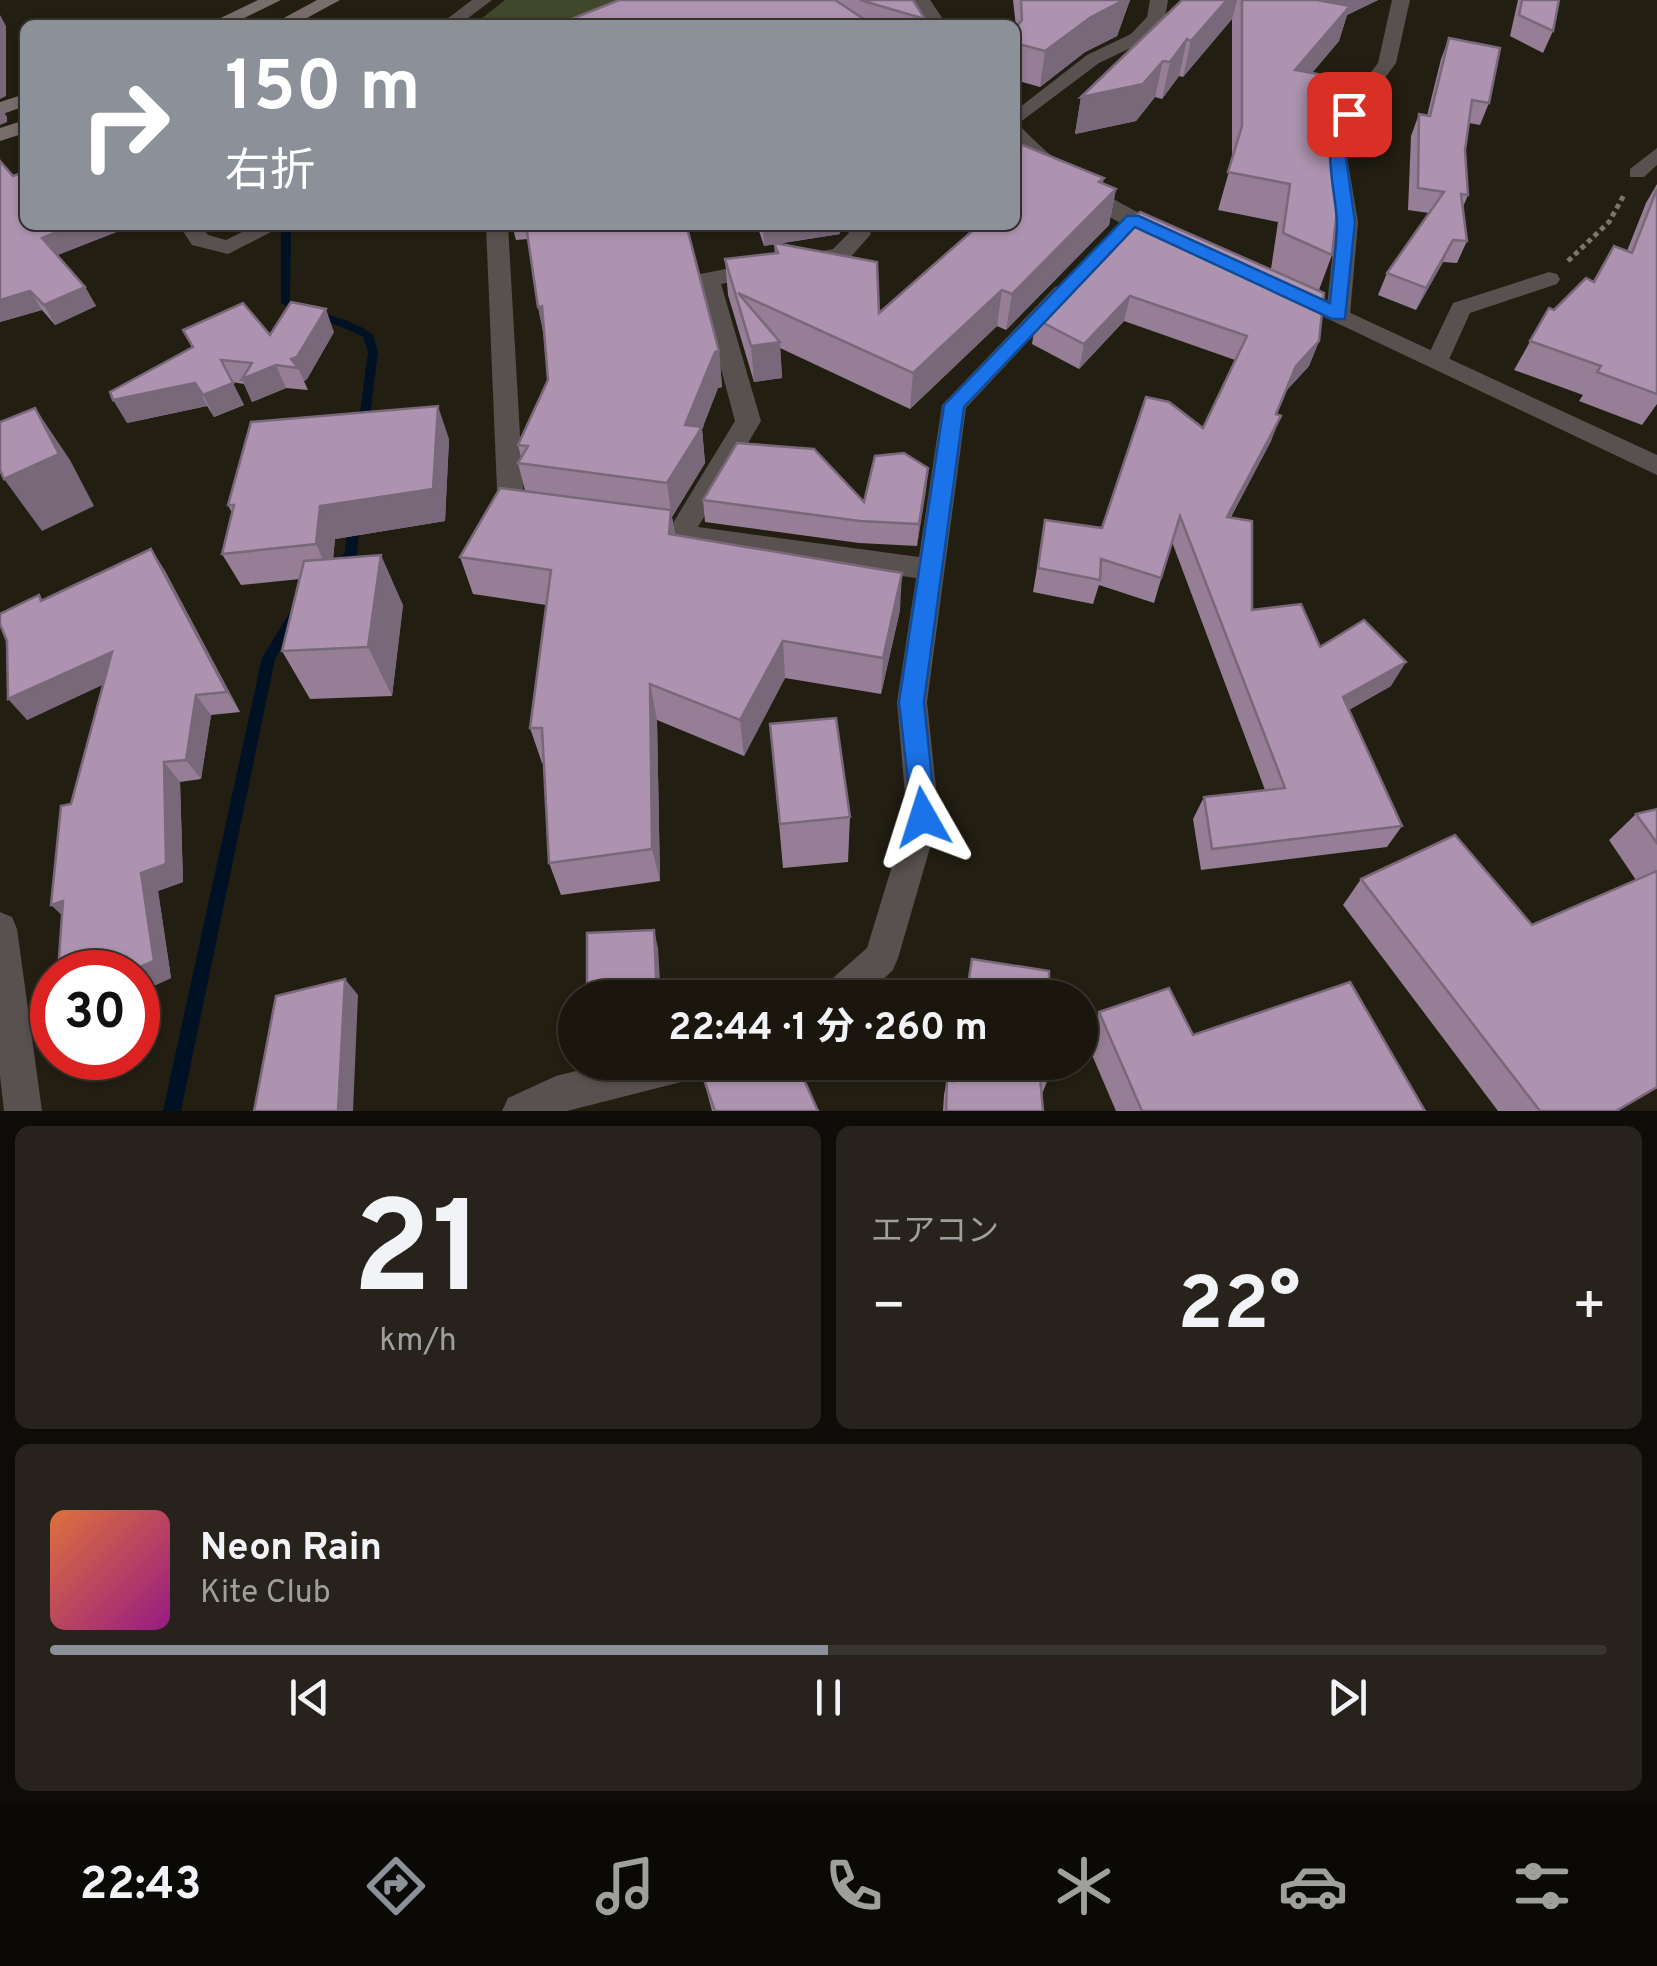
<!DOCTYPE html>
<html lang="ja">
<meta charset="utf-8">
<style>
body{margin:0;font-family:Overpass,"Noto Sans JP",sans-serif;background:#27231c;color:#f1f3f6;height:100vh;display:flex;flex-direction:column;font-size:38px;white-space:nowrap}
*{box-sizing:border-box;margin:0}
p{font-size:32px;color:#9f9f9e}
.icon{flex:none;width:55px;height:55px;fill:none;stroke:currentColor;stroke-width:2;stroke-linecap:round;stroke-linejoin:round}
.map{position:relative;height:1111px;overflow:hidden}
.side{display:flex;flex-direction:column;gap:15px;padding:15px;background:#0e0c08;flex:1}
.side>*{flex:none}
.guide{position:absolute;left:20px;top:20px;width:1000px;height:210px;border-radius:15px;box-shadow:0 2px 8px #0004,0 0 0 2px #38352e;background:#8c9099;color:#fff;overflow:hidden}
.speed{position:absolute;left:30px;top:950px;display:flex;gap:20px;font-size:50px;font-weight:700;text-align:center}
.speed>*{display:grid;place-content:center;width:130px;height:130px;border-radius:50%;background:#1a160e;box-shadow:0 2px 8px #0004,0 0 0 2px #38352e;line-height:1}
.speed .limit{border:15px solid #d22;background:#fff;color:#111}
.pin{position:absolute;display:grid;place-items:center;width:85px;height:85px;color:#fff;margin:-42px;border-radius:20px;box-shadow:0 5px 15px #0006}
.me{position:absolute;width:110px;margin:-55px;rotate:354deg;stroke-linejoin:round;filter:drop-shadow(0 0 8px #0008)}
.turn{display:flex;align-items:center;gap:35px;height:210px;padding:0 40px;font-size:45px}
.turn .icon{width:130px;height:130px;stroke-width:2.5}
.turn b{display:block;font-size:70px;line-height:85px}
.big{font-size:75px;font-weight:700;line-height:1.1}
.side .widget{flex:1;display:flex;flex-direction:column;justify-content:center;gap:15px;min-width:0;padding:0 35px;border-radius:15px;background:#27231c}
.side .dial{align-items:center;gap:0}
.dial b{font-size:130px;line-height:1}
.song{display:flex;align-items:center;gap:30px}
.cover{width:120px;height:120px;border-radius:15px;background:linear-gradient(135deg,hsl(20 70% 55%),hsl(310 70% 35%))}
.played{height:10px;border-radius:5px;background:linear-gradient(90deg,#8c9099 50%,#38352e 50%)}
.keys{display:flex;justify-content:space-around;direction:ltr}
.heat{display:flex;justify-content:space-between;align-items:center;font-size:55px;direction:ltr}
.side .tiles{flex:1;display:grid;gap:15px;grid-template-columns:1fr 1fr}
.widget:last-child{grid-column:span 2}
.trip{position:absolute;left:558px;top:980px;width:540px;height:100px;border-radius:50px;background:#1a160e;box-shadow:0 2px 8px #0004,0 0 0 2px #38352e;font-weight:700;line-height:100px;text-align:center}
.tabs{display:flex;height:160px;justify-content:space-around;align-items:center;background:#0a0906;color:#9f9f9e}
.tabs .icon{width:70px;height:70px}
.tabs .selected{color:#8c9099}
.tabs b{font-size:45px;color:#f1f3f6}
.map>svg:first-child{display:block}
.green{fill:#41472b}
.lines{fill:none;stroke-linecap:round;stroke-linejoin:round}
.stream{fill:#001123;fill-rule:evenodd}
.path{stroke:#79766b;stroke-width:5;stroke-dasharray:5 4;stroke-linecap:butt}
.minor{fill:#595150;fill-rule:evenodd}
.tertiary{fill:#595150;fill-rule:evenodd}
.secondary{fill:#796d6b;fill-rule:evenodd}
.wall{fill:#957e96}
.shaded-wall{fill:#79677a}
.building{fill:#ad93af;stroke:#79677a;stroke-width:2.5}
.route{fill:#1a73e8;stroke:#114b97;stroke-width:2.5}
</style>
<div class="map">
<svg width="1657" height="1111" viewBox="0 0 1657 1111">
<rect width="100%" height="100%" fill="#221e12"/>
<polygon class="green" points="505,0 675,0 610,25 495,25 481,19"/>
<g class="lines">
<g class="stream">
<path d="M281,225H291L290,300C316,315 350,316 373,335L378,352L368,431L364,432L358,428L368,352L363,337C337,322 307,319 281,303Z"/>
<polygon points="354,517 360,522 357,554 342,570 334,570 332,567 345,552 348,522"/>
<polygon points="295,611 300,612 302,616 275,659 181,1111 163,1111 262,658 290,612"/>
</g>
<polyline class="path" points="1568,261 1609,222 1624,195"/>
<g class="minor">
<polygon points="472,0 492,0 459,25 439,25"/>
<polygon points="1150,0 1168,0 1165,18 1143,42 1099,63 1015,126 1015,111 1087,55 1131,34 1147,17"/>
<polygon points="1392,0 1410,0 1396,63 1358,114 1346,151 1358,222 1350,315 1338,322 1326,315 1336,222 1326,151 1339,114 1378,63"/>
<polygon points="1657,148 1657,165 1644,177 1630,177 1630,169"/>
<polygon points="179,225 201,225 208,235 226,240 250,228 249,225 271,225 273,231 228,254 192,245"/>
<polygon points="486,225 508,225 524,505 532,508 536,515 532,522 523,525 502,521 498,514"/>
<polygon points="845,225 867,225 871,234 848,260 796,266 793,261 796,256 833,249 849,233"/>
<polygon points="762,262 770,264 773,269 770,274 721,284 761,421 698,527 919,557 942,405 1055,287 1063,285 1074,292 966,408 927,702 939,817 898,958 893,970 864,998 820,998 825,985 867,948 907,817 897,702 916,578 640,539 630,536 626,529 630,522 640,519 673,523 735,421 697,279 700,274"/>
<polygon points="1549,272 1557,274 1560,279 1557,284 1470,313 1446,366 1430,366 1426,360 1453,303"/>
<polygon points="612,1062 707,1062 702,1075 689,1080 567,1111 502,1111 508,1098 556,1076"/>
</g>
<g class="tertiary">
<polygon points="912,0 930,0 947,25 929,25"/>
<path d="M1015,126L1022,128C1066,174 1115,203 1173,229L1176,234L1173,239C1138,247 1039,170 1015,144Z"/>
<polygon points="1290,285 1657,455 1657,475 1282,297 1279,292"/>
<polygon points="0,912 12,917 17,929 42,1111 4,1111 0,1076"/>
</g>
<g class="secondary">
<polygon points="258,0 281,0 230,25 206,25"/>
<polygon points="317,0 340,0 294,25 271,25"/>
<polygon points="25,94 25,106 0,115 0,102"/>
<polygon points="25,120 25,133 0,141 0,128"/>
</g>
</g>
<g class="wall">
<polygon points="619,0 913,0 925,19 924,25 564,25 564,22"/>
<polygon points="1013,0 1130,0 1117,36 1085,52 1040,87 1015,80 1016,27"/>
<polygon points="1182,0 1378,0 1347,15 1339,41 1312,73 1332,255 1319,290 1319,341 1309,366 1286,391 1276,414 1271,441 1231,517 1252,610 1391,686 1349,710 1402,826 1387,847 1201,870 1193,819 1204,797 1265,790 1172,542 1154,603 1099,585 1093,604 1033,592 1045,520 1102,528 1203,428 1235,360 1124,321 1079,369 1032,344 1036,319 1140,212 1271,269 1278,222 1218,210 1232,161 1232,19 1183,77 1179,76 1162,99 1155,97 1136,121 1075,134 1081,97"/>
<polygon points="1518,0 1559,0 1553,31 1543,53 1510,36"/>
<polygon points="1449,38 1489,103 1480,125 1469,123 1465,150 1468,195 1463,207 1467,241 1457,263 1443,262 1416,310 1378,295 1387,273 1429,213 1408,210 1411,136 1419,114 1427,116 1441,59"/>
<polygon points="1104,178 1102,184 1116,189 1109,225 1006,330 997,326 910,409 780,348 782,378 754,382 728,295 725,259 775,253 774,244 764,246 757,225 840,225 840,234 776,244 879,313"/>
<polygon points="1657,184 1657,404 1642,425 1579,401 1583,395 1514,370 1549,308 1554,310 1593,281 1614,246 1627,251 1646,203"/>
<polygon points="25,225 116,225 119,231 57,255 85,287 96,306 55,325 42,310 0,322"/>
<polygon points="512,225 686,225 719,351 722,387 718,388 702,429 705,463 672,517 675,535 900,610 881,694 785,678 744,756 657,720 660,881 561,895 549,863 544,763 542,763 530,728 546,605 473,594 460,557 525,491 518,463 521,457 518,445 548,380 545,341 538,307 528,239 516,240"/>
<polygon points="334,332 307,379 304,381 308,390 286,388 252,402 244,384 232,382 244,405 214,417 207,406 127,423 192,348 270,335"/>
<polygon points="449,439 445,521 335,539 333,559 403,605 392,696 310,699 282,651 300,579 241,585 222,554 232,513 228,505"/>
<polygon points="928,468 917,546 859,543 705,522 703,500 864,502"/>
<polygon points="151,549 165,571 240,712 211,715 201,779 180,782 183,882 158,891 171,978 138,993 138,972 51,905 71,804 104,684 27,720 7,641 39,595 43,600"/>
<polygon points="770,724 850,817 848,862 783,868"/>
<polygon points="1657,809 1657,1088 1618,1111 1498,1111 1343,905 1361,879 1532,925 1636,880 1609,840 1636,814"/>
<polygon points="1099,1012 1193,1035 1425,1111 1116,1111 1086,1041"/>
<polygon points="955,1062 1048,1062 1048,1079 1042,1094 1043,1111 943,1111 944,1095 947,1080 952,1081"/>
<polygon points="703,1077 818,1111 712,1111"/>
</g>
<g class="shaded-wall">
<polygon points="1124,0 1130,0 1117,36 1085,52 1040,87 1045,51 1091,17"/>
<polygon points="1227,0 1237,0 1232,19 1183,77 1191,41"/>
<polygon points="1317,0 1378,0 1347,15 1339,41 1283,106"/>
<polygon points="0,15 6,26 6,96 0,99"/>
<polygon points="1187,39 1179,76 1162,99 1170,62"/>
<polygon points="1163,61 1155,97 1136,121 1075,134 1081,97"/>
<polygon points="0,105 7,117 7,122 0,125"/>
<polygon points="1104,178 1098,208 1116,189 1109,225 1006,330 1012,294"/>
<polygon points="74,225 116,225 119,231 53,257 42,238"/>
<polygon points="763,225 840,225 840,234 764,246"/>
<polygon points="1453,240 1443,262 1416,310 1426,288"/>
<polygon points="85,287 96,306 55,325 44,305"/>
<polygon points="1002,290 997,326 910,409 913,373"/>
<polygon points="30,291 42,310 0,322 0,300"/>
<polygon points="1130,296 1124,321 1079,369 1084,344"/>
<polygon points="542,306 546,343 538,307"/>
<polygon points="326,309 334,332 307,379 304,381 298,368 291,359"/>
<polygon points="1319,341 1309,366 1286,391 1266,439 1296,366"/>
<polygon points="780,342 782,378 754,382 751,346"/>
<polygon points="719,351 722,387 718,388 702,429 705,463 672,517 677,548 669,534 671,512 667,483 685,425 715,352"/>
<polygon points="276,365 286,388 252,402 242,379"/>
<polygon points="195,383 207,406 127,423 113,400"/>
<polygon points="233,383 244,405 214,417 203,395"/>
<polygon points="438,406 449,439 445,521 335,539 331,576 316,544 320,506"/>
<polygon points="35,408 70,460 94,506 42,531 4,479"/>
<polygon points="1281,416 1271,441 1218,541 1227,517"/>
<polygon points="928,468 926,491 917,546 919,524"/>
<polygon points="151,549 165,571 240,712 227,692"/>
<polygon points="381,555 403,605 392,696 368,647"/>
<polygon points="902,573 900,610 881,694 883,658"/>
<polygon points="783,641 785,678 744,756 740,720"/>
<polygon points="112,652 128,673 27,720 8,699"/>
<polygon points="1406,662 1391,686 1330,720 1343,697"/>
<polygon points="650,684 657,720 660,881 652,849"/>
<polygon points="196,695 211,715 201,779 186,760"/>
<polygon points="164,762 180,782 183,882 158,891 171,978 138,993 138,972 128,972 141,873"/>
<polygon points="63,901 70,923 51,905"/>
<polygon points="654,930 658,948 661,998 657,998"/>
<polygon points="345,979 358,995 353,1111 338,1111"/>
</g>
<g class="building">
<polygon points="619,0 835,0 873,25 569,25 564,22"/>
<polygon points="860,0 913,0 925,19"/>
<polygon points="1021,0 1124,0 1091,17 1045,51 1015,43 1015,28 1022,20"/>
<polygon points="1182,0 1227,0 1191,41 1187,39 1170,62 1163,61 1143,84 1081,97"/>
<polygon points="1242,0 1317,0 1350,6 1295,70 1318,74 1340,185 1332,255 1283,233 1290,184 1228,172 1242,126"/>
<polygon points="1522,0 1559,0 1553,31 1519,15"/>
<polygon points="1449,38 1500,48 1489,103 1472,100 1465,150 1468,195 1461,194 1467,241 1453,240 1426,288 1387,273 1444,192 1418,188 1419,114 1430,116"/>
<polygon points="1015,142 1104,178 1099,182 1116,189 1012,294 1002,290 913,373 738,293 780,342 751,346 725,259 778,253 774,243 877,262 879,313 979,225 1015,225"/>
<polygon points="0,161 13,176 25,172 25,225 74,225 42,238 85,287 44,305 30,291 0,300"/>
<polygon points="1657,189 1657,394 1597,372 1601,366 1530,341 1549,308 1554,310 1586,278 1594,282 1614,246 1632,253"/>
<polygon points="1140,212 1324,293 1319,341 1296,366 1276,414 1281,416 1227,517 1252,521 1252,610 1301,604 1320,647 1364,620 1406,662 1343,697 1402,826 1212,849 1204,797 1285,788 1180,516 1161,578 1101,559 1100,580 1038,568 1045,520 1102,528 1146,397 1169,402 1203,428 1247,336 1130,296 1084,344 1036,319"/>
<polygon points="526,225 670,225 687,228 719,351 715,352 685,425 702,427 667,483 518,463 528,446 518,445 548,380 542,306 538,307"/>
<polygon points="291,302 326,309 297,357 291,359 298,368 276,365 242,379 252,363 221,360 233,383 203,395 195,383 113,400 110,392 193,347 183,330 243,303 270,335"/>
<polygon points="438,406 433,489 320,506 316,544 222,554 234,505 228,505 251,422"/>
<polygon points="35,408 59,454 4,479 0,470 0,422"/>
<polygon points="737,443 814,449 864,502 875,456 904,453 928,468 919,524 860,521 703,500"/>
<polygon points="500,488 671,510 669,534 902,573 883,658 783,641 740,720 650,684 652,849 549,863 542,728 530,728 551,570 460,557"/>
<polygon points="151,549 227,692 196,695 186,760 164,762 166,864 141,873 154,961 128,972 58,972 63,901 51,905 61,806 71,804 112,652 8,699 7,641 0,624 0,614 39,595 41,601"/>
<polygon points="381,555 368,647 282,651 304,561"/>
<polygon points="836,718 850,817 780,824 770,724"/>
<polygon points="1657,809 1657,843 1636,814"/>
<polygon points="1455,835 1532,925 1657,871 1657,1087 1616,1111 1540,1111 1361,879"/>
<polygon points="654,930 657,998 587,998 587,933"/>
<polygon points="972,959 1049,971 1049,998 966,998"/>
<polygon points="345,979 338,1111 254,1111 276,996"/>
<polygon points="1350,982 1425,1111 1142,1111 1099,1012 1169,988 1193,1035"/>
<polygon points="738,1062 796,1062 818,1111 715,1111 703,1077"/>
<polygon points="956,1062 1048,1062 1048,1079 1040,1077 1043,1111 946,1111 947,1080 953,1081"/>
</g>
<path class="route" d="M1349,109L1357,114L1345,151L1355,222L1345,319H1332L1135,227L964,407L924,702L936,817L932,825L923,829L913,825L899,702L944,405L1127,216H1139L1330,303C1332,278 1336,252 1337,226C1338,197 1314,125 1349,109Z"/>
</svg>
<div class="speed"><div class="limit">30</div></div>
<div class="pin" style="left:1349px;top:114px;background:#d93025"><svg class="icon" aria-label="arrive" viewBox="0 0 24 24"><path d="M6 21V4h12l-3 4 3 4H6"/></svg></div>
<svg class="me" style="left:923px;top:817px" viewBox="-20 -20 40 40"><path d="M0-17L14 15 0 8-14 15z" fill="#1a73e8" stroke="#fff" stroke-width="4"/></svg>
<div class="trip">22:44 · 1 分 · 260 m</div>
<div class="guide">
<div class="turn"><svg class="icon" aria-label="right" viewBox="0 0 24 24"><path d="M7 20v-9h11M14 6l5 5-5 5"/></svg><div><b>150 m</b>右折</div></div>
</div>
</div>
<section class="side">
<div class="tiles">
<div class="widget dial"><b>21</b><p>km/h</p></div>
<div class="widget"><p>エアコン</p>
<div class="heat"><a>−</a><b class="big">22°</b><a>+</a></div>
</div>
<div class="widget">
<div class="song"><i class="cover"></i><div><b>Neon Rain</b><p>Kite Club</p></div></div>
<div class="played"></div>
<div class="keys"><svg class="icon" aria-label="previous" viewBox="0 0 24 24"><path d="M18 5L8 12l10 7zM5 5v14"/></svg><svg class="icon" aria-label="pause" viewBox="0 0 24 24"><path d="M8 5v14M16 5v14"/></svg><svg class="icon" aria-label="next" viewBox="0 0 24 24"><path d="M6 5l10 7-10 7zM19 5v14"/></svg></div>
</div>
</div>
</section>
<nav class="tabs">
<b>22:43</b>
<svg class="icon selected" aria-label="directions" viewBox="0 0 24 24"><path d="M12 3l9 9-9 9-9-9zM9 14v-3h6M13 9l2 2-2 2"/></svg>
<svg class="icon" aria-label="music" viewBox="0 0 24 24"><path d="M9 18V5l10-2v13"/><circle cx="6" cy="18" r="3"/><circle cx="16" cy="16" r="3"/></svg>
<svg class="icon" aria-label="phone" viewBox="0 0 24 24"><path d="M5 4h4l2 5-3 2q2 4 5 5l2-3 5 2v4C11 20 4 13 5 4z"/></svg>
<svg class="icon" aria-label="climate" viewBox="0 0 24 24"><path d="M12 3v18M4 7l16 10M4 17L20 7"/></svg>
<svg class="icon" aria-label="car" viewBox="0 0 24 24"><path d="M5 17H2v-5l4-1 3-4h7l3 4 3 1v5h-3M9 17h6M6 11h13"/><circle cx="7" cy="17" r="2"/><circle cx="17" cy="17" r="2"/></svg>
<svg class="icon" aria-label="filters" viewBox="0 0 24 24"><path d="M4 7h16M4 17h16"/><circle cx="9" cy="7" r="2"/><circle cx="15" cy="17" r="2"/></svg>
</nav>
